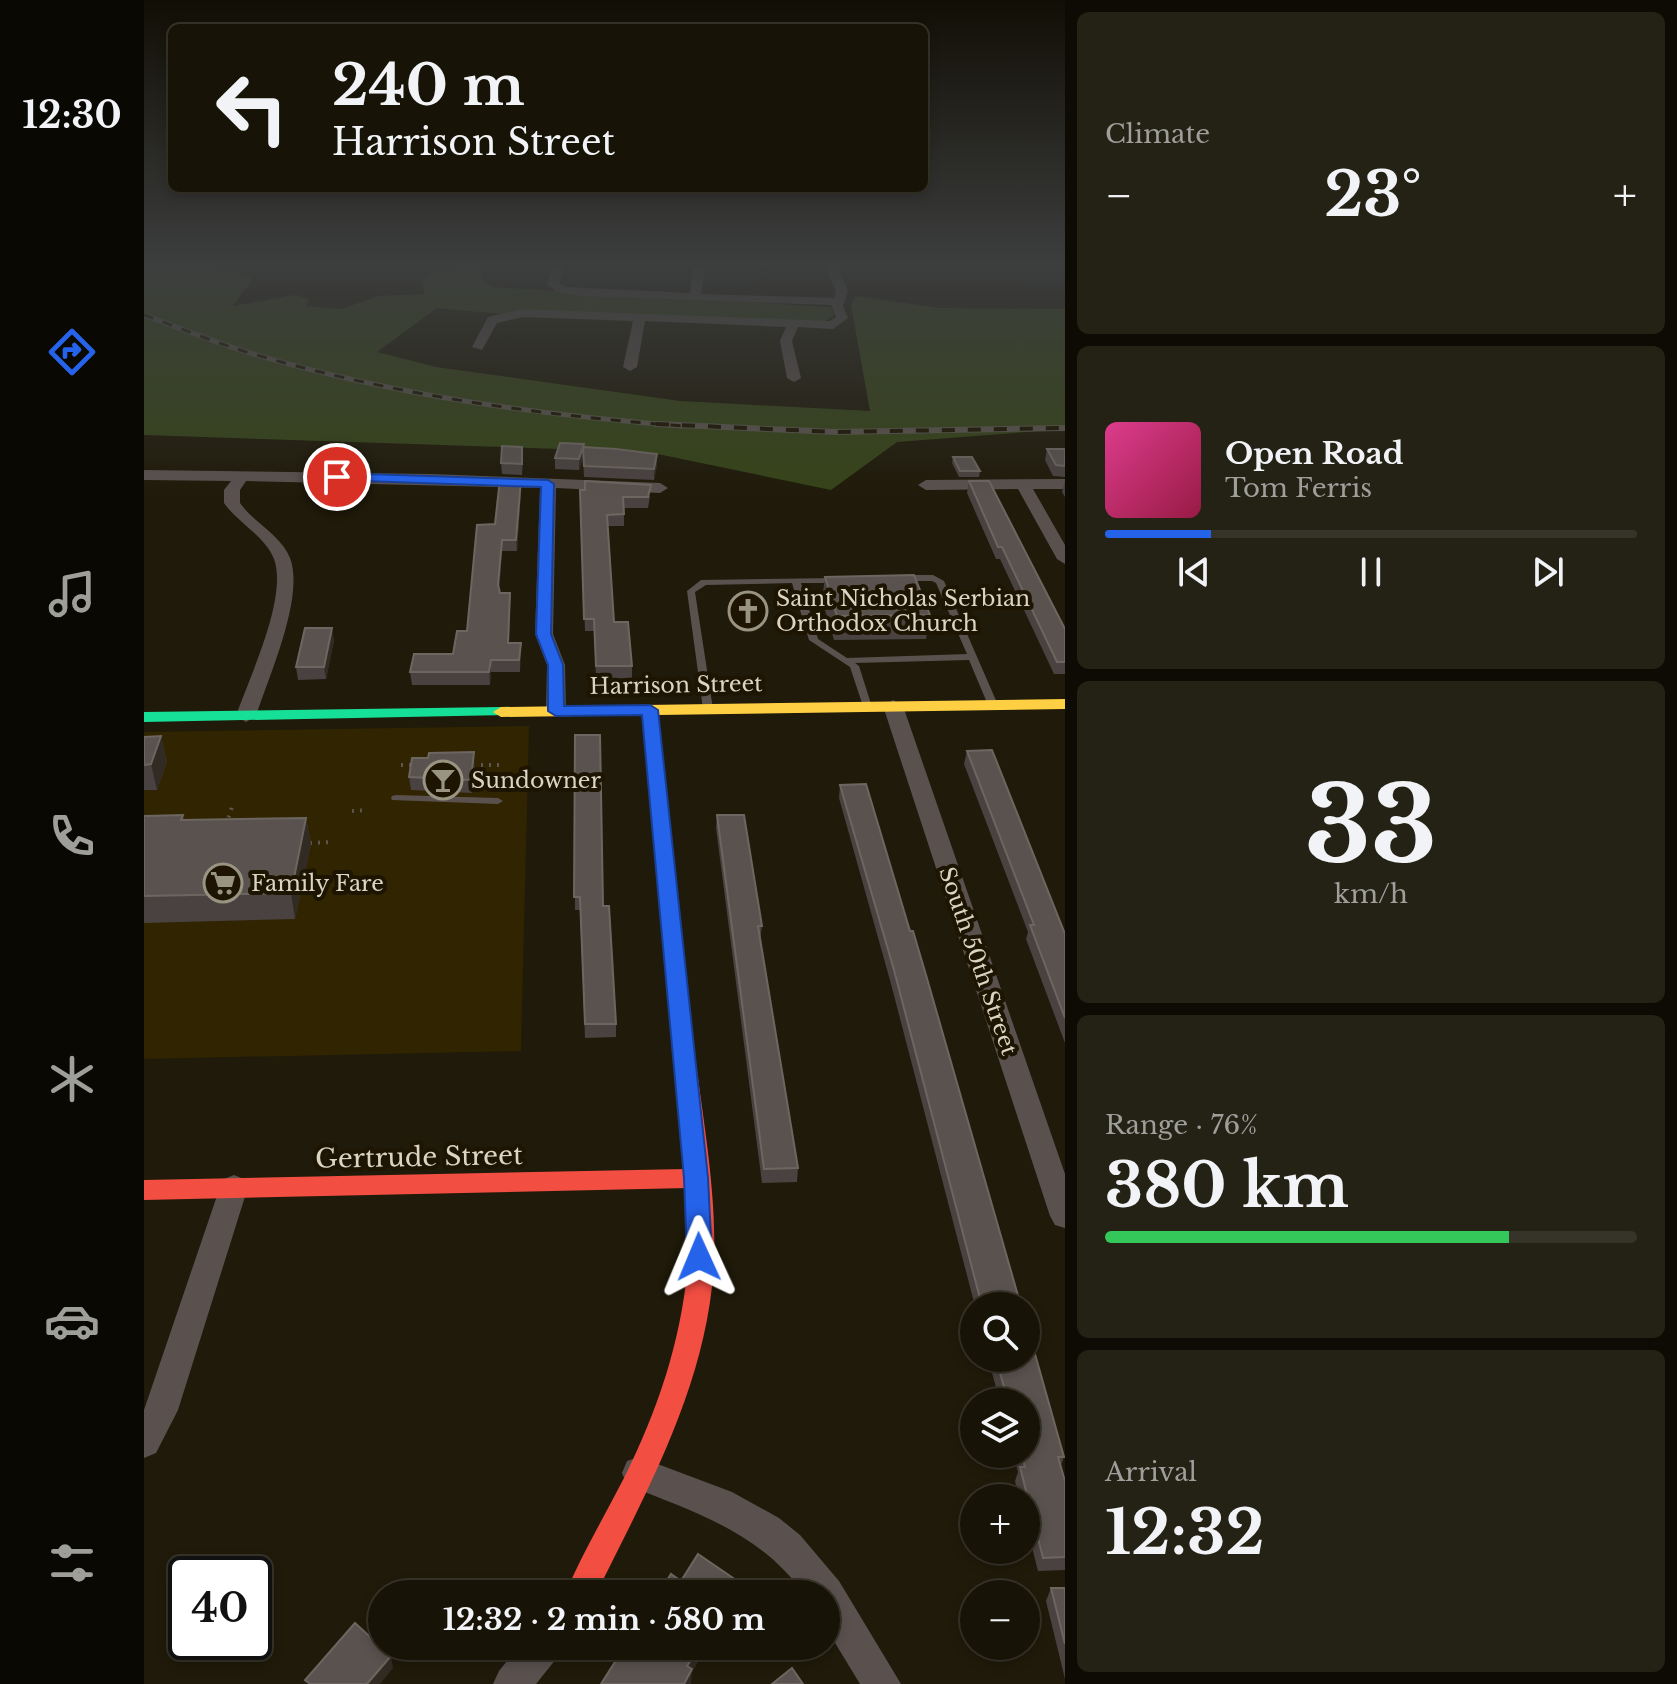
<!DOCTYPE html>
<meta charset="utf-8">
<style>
body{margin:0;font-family:"Libre Baskerville",serif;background:#242115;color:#f1f3f6;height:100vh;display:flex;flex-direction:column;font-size:30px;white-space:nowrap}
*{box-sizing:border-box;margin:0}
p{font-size:26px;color:#9e9e9b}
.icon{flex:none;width:44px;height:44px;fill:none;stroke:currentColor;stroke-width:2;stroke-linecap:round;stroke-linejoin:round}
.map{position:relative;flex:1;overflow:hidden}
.panel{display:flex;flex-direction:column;gap:12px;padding:12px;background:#0d0b04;width:612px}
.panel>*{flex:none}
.hud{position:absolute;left:24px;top:24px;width:760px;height:168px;border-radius:12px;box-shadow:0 4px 12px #0003,0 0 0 2px #363328;background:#171407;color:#f1f3f6;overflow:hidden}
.fabs{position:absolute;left:816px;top:1292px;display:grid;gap:16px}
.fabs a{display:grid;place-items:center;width:80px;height:80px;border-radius:50%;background:#171407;box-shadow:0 4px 12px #0003,0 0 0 2px #363328;font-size:40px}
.speed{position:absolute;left:24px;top:1556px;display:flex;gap:16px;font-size:40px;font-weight:700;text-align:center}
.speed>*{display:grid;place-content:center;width:104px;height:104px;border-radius:50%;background:#171407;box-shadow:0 4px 12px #0003,0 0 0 2px #363328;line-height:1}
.speed .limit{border:4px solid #111;border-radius:12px;background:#fff;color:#111}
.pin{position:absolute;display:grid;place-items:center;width:68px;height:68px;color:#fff;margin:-34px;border:4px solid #fff;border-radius:50%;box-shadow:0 2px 8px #0007}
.me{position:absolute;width:88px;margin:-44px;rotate:359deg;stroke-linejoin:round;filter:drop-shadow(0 0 6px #0008)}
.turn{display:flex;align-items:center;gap:28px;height:168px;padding:0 32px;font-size:36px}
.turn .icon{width:104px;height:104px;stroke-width:2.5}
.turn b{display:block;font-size:56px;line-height:68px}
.big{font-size:60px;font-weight:700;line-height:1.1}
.panel .widget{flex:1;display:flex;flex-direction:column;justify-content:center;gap:12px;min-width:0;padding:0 28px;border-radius:12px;background:#242115}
.panel .dial{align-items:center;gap:0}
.dial b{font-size:104px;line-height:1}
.song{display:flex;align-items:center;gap:24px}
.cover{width:96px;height:96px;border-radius:12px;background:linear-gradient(135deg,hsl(330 70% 55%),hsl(340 70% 35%))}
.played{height:8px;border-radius:4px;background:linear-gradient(90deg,#2563eb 20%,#363328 20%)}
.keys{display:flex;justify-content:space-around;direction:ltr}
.heat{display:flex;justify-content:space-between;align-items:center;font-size:44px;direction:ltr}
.charge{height:12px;border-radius:6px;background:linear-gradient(90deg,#34c759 76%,#363328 0)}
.trip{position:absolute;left:224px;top:1580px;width:472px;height:80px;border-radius:40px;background:#171407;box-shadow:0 4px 12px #0003,0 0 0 2px #363328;font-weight:700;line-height:80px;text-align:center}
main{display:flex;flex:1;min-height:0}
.dock{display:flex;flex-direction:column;width:144px;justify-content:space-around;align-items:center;background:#090803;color:#9e9e9b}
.dock .icon{width:56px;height:56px}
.dock .current{color:#2563eb}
.dock b{font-size:36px;color:#f1f3f6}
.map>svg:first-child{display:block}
.built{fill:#302401}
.green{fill:#364418}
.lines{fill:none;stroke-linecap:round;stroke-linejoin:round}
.path{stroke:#5b564f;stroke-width:4;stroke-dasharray:2 6;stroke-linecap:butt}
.lane{fill:#5a514f;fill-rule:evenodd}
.street{fill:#5a514f;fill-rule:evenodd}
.fast{fill:#16e098;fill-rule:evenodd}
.slow{fill:#ffcf43;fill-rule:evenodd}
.jam{fill:#f24e42;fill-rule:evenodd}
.rail-far1-casing{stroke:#5b564f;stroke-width:5}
.rail-casing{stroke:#5b564f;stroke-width:6}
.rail-far1{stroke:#1d1501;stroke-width:3;stroke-dasharray:10;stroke-linecap:butt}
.rail{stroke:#1d1501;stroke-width:4;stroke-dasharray:13;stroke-linecap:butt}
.wall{fill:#494240}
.shaded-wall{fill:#322b24}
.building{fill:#59524e;stroke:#6d6660;stroke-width:2}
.route{fill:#2563eb;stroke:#184099;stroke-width:2}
.labels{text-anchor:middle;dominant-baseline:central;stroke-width:8;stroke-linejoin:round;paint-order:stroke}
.poi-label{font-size:22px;fill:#dad4c3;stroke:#1d1501;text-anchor:start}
.street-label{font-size:22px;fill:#dad4c3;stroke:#1d1501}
.near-street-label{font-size:26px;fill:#dad4c3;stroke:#1d1501}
</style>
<main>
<nav class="dock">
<b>12:30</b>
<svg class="icon current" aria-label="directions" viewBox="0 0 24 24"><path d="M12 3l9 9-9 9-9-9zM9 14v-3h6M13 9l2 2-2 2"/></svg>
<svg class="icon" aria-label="music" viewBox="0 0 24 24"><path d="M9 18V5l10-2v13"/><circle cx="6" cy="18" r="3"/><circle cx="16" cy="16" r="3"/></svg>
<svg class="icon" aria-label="phone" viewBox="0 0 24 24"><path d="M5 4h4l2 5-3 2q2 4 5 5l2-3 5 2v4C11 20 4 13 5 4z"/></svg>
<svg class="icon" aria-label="climate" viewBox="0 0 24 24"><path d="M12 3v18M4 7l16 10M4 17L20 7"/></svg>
<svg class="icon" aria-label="car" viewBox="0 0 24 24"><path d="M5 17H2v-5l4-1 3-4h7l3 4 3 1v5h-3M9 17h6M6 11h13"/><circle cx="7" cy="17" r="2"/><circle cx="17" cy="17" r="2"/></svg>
<svg class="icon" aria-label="filters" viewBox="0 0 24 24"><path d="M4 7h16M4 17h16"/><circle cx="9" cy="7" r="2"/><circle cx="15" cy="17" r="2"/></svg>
</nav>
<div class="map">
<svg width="921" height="1684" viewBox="0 0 921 1684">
<rect width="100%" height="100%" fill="#1f1a09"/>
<polygon class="built" points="385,726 377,1051 0,1059 0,732"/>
<polygon class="green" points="0,261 64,261 109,278 89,306 151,295 165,299 162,306 197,309 235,296 281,294 277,282 293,270 312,266 314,261 345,261 336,276 347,287 687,307 690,315 680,322 386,310 357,314 293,308 233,352 292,367 536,401 726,411 707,305 712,296 795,308 921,309 921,429 753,442 687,490 504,452 0,435"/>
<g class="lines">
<g class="path">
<polyline points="257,765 271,765"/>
<polyline points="329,765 355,765"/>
<polyline points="208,811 224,810"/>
<polyline points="82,825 89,804"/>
<polyline points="166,843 190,842"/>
</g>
<g class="lane">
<polygon points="789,575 800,581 854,705 852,707 849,708 844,705 825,660 711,663 715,666 728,707 726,709 720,709 706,667 665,640 648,583 562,585 551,592 569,709 564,712 559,709 543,591 557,580 695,578 696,580 692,583 657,583 674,639 703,658 823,654 792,583 788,581 757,581 753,578 757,575"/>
<polygon points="252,795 354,798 359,801 354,804 248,800 247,798 248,796"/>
</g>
<g class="street">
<polygon points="679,261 691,261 704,291 699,306 704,318 689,329 654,327 648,341 657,378 650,382 643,378 636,341 642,327 501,321 493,367 486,371 479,367 489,321 379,317 353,323 338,350 328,347 344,317 379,309 686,321 692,317 687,305 435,296 413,292 403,284 409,268 415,265 421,268 415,283 421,287 546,293 549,267 555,264 561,267 557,294 690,298 692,291"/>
<path d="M0,470L287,474L516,483L524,488L516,493L412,488L409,634L421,665L422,711L412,717L402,711L403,665L391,634L396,488L102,481L96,490V503C110,523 137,535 146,558C161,597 124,678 112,716L102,722L92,716C105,678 144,598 130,559C122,537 93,522 80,503V490L87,481L0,480Z"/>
<polygon points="921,479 921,489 889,489 921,545 921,564 913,559 874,489 782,490 774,485 782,480"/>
<polygon points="749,700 759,706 921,1174 921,1228 911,1225 906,1216 739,706"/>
<polygon points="90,1175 100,1179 104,1187 34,1410 12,1453 0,1458 0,1410 76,1187 80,1179"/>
<path d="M495,1457L588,1492L635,1518L656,1535L695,1581L757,1684H716L682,1628V1594H660C616,1532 550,1512 483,1485L478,1473L483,1461Z"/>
<polygon points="375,1646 418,1646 412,1659 392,1684 349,1684 355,1671"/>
</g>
<polygon class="fast" points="357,707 365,712 363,715 0,722 0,712"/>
<polygon class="slow" points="921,699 921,709 514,715 549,1037 545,1042 538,1045 531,1042 527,1037 498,715 357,717 349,712 357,707"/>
<path class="jam" d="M538,1029L545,1032L549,1037C557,1111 573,1187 570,1262C564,1382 504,1489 452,1594H421C438,1554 460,1517 480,1478C526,1386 552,1291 544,1188L0,1200V1180L542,1169L527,1037L531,1032Z"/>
<g class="rail-far1-casing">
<path id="rail-far1" d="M0,315C36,328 72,343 109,354C250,395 393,415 539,426"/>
</g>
<g class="rail-casing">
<polyline id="rail" points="512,424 692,432 921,428"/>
</g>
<use href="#rail-far1" class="rail-far1"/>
<use href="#rail" class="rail"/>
</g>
<g class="wall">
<polygon points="440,447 513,465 510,480 440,477 439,456 435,470 411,469 411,458"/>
<polygon points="903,449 921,449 921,477 909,476 901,460"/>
<polygon points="809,457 836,471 835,477 815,477 808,463"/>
<polygon points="379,458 378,475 358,474 357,463"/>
<polygon points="377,479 377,491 373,551 358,551 355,591 356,593 366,605 365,643 377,643 376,672 347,672 346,685 268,685 266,672 309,654 323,631 351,524"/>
<polygon points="825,481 921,629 921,674 910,674 856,559 852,559 823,493"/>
<polygon points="921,481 921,497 918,492"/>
<polygon points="436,490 506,496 504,508 480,508 480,526 464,526 470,622 488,666 488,678 452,679 450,631 441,631"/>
<polygon points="681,577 786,615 782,639 690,640 678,600"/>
<polygon points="190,640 182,679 154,680 152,667"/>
<polygon points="431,735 459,906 472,1024 472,1037 441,1038 436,910 431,910"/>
<polygon points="17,736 23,762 13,790 0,790 0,737"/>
<polygon points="823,751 921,934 921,1043 882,939 884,932 820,764"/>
<polygon points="284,758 331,765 328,793 267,790 265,777"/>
<polygon points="696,785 877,1306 831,1306 747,984 695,798"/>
<polygon points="39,815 40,820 162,818 167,844 151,919 0,923 0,816"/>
<polygon points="573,815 618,926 616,940 654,1168 653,1182 618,1183 572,828"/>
<polygon points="844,1358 882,1358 920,1457 917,1465 921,1481 921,1570 894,1571 882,1524 882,1498 875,1498 871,1481 874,1472 869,1454 882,1454 882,1402 856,1402"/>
<polygon points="907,1588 921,1588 921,1679 902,1601"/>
</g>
<g class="shaded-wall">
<polygon points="440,444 440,455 435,470 435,459"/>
<polygon points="513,454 513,465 510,480 510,469"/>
<polygon points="377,479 377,491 373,551 372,540"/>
<polygon points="358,540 358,551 355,597 354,585"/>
<polygon points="188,628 190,640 182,679 180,667"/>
<polygon points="347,660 347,672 346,685 345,672"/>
<polygon points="17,736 23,762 13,790 7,764"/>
<polygon points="330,752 331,765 328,793 327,780"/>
<polygon points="162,818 167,844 151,919 147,893"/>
<polygon points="595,1582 594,1594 588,1594"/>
<polygon points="556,1646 564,1646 548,1672 547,1684 540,1684 543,1666"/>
<polygon points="247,1656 249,1668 236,1684 223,1684"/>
</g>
<g class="building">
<polygon points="416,443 440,444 435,459 411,458"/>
<polygon points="358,446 378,447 378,464 357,463"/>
<polygon points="439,447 472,449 513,454 510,469 440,466"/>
<polygon points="903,449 921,449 921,466 912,465"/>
<polygon points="809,457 828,457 836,471 816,471"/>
<polygon points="356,479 377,479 372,540 358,540 354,585 356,593 366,593 364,643 377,643 375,660 347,660 345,672 266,672 270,654 309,654 313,631 323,631 333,525 351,524"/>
<polygon points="441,481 507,485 504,497 479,497 480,514 463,515 470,622 484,622 488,666 452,666 450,619 440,619 436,490 441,490"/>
<polygon points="825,481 845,481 921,629 921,662 913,662 858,547 854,547"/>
<polygon points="770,575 786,615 693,616 681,577"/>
<polygon points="161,628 188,628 180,667 152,667"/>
<polygon points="431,735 456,735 459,906 465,906 472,1024 441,1024 436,897 430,897"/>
<polygon points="17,736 7,764 0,765 0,737"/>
<polygon points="848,750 921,934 921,1018 886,925 890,925 823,751"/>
<polygon points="330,752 327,780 265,777 268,758 284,758 285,753"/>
<polygon points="722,784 766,931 769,931 782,975 877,1306 838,1306 750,970 696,785"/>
<polygon points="39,815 37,820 162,818 147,893 0,896 0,816"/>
<polygon points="573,815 600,815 618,926 614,926 654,1168 620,1169"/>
<polygon points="882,1322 920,1457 914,1457 921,1481 921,1557 899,1558 876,1467 881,1467 877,1454 882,1454 882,1402 864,1402 852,1358 882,1358"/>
<polygon points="554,1554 595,1582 588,1594 514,1594 527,1574 537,1581"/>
<polygon points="907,1588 921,1588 921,1644"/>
<polygon points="211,1623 247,1656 223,1684 166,1684 161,1680"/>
<polygon points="481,1646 556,1646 543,1666 548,1669 540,1684 457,1684"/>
<polygon points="648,1668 659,1684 628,1684"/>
</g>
<linearGradient id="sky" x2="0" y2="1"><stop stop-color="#110e05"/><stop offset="0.53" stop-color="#3c3e3e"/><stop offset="1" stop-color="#3c3e3e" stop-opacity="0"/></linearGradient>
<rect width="921" height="497" fill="url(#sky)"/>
<polygon class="route" points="193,473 404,480 410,484 407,634 419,665 420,706 506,705 514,710 564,1178 568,1257 564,1265 555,1268 546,1265 543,1257 540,1178 498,715 412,716 404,711 404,665 392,634 397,487 189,480 187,477"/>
<defs>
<g id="church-ring" transform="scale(2)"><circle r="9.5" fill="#1d1501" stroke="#999382" stroke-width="1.5"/><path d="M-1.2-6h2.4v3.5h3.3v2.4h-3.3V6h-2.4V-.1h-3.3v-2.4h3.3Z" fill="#999382"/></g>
<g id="bar-ring" transform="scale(2)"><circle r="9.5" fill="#1d1501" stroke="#999382" stroke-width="1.5"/><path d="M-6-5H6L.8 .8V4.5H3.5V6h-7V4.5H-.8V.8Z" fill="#999382"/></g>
<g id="supermarket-ring" transform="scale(2)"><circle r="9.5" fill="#1d1501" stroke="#999382" stroke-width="1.5"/><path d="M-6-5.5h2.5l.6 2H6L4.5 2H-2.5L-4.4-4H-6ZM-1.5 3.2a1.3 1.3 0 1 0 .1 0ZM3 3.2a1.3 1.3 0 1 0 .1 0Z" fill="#999382"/></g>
</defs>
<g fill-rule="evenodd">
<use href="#church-ring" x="604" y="611"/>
<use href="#bar-ring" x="299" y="780"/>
<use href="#supermarket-ring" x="79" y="883"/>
</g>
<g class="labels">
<g class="poi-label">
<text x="632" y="598">Saint Nicholas Serbian<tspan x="632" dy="25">Orthodox Church</tspan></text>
<text x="327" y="780">Sundowner</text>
<text x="107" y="883">Family Fare</text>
</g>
<g class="street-label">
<text transform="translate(532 685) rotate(-1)">Harrison Street</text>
<text transform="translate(834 961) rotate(71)">South 50th Street</text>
</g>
<g class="near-street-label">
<text transform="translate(275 1157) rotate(-1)">Gertrude Street</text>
</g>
</g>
</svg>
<div class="fabs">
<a><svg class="icon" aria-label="search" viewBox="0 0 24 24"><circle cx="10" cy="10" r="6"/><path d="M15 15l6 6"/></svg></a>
<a><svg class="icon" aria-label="layers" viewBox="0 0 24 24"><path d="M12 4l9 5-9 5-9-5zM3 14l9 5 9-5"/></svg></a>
<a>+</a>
<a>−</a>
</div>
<div class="speed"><div class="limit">40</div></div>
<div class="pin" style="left:193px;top:477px;background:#d93025"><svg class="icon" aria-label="arrive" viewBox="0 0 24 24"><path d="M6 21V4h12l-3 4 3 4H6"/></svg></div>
<svg class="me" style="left:555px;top:1257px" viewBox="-20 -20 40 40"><path d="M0-17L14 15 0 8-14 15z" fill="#2563eb" stroke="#fff" stroke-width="4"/></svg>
<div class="trip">12:32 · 2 min · 580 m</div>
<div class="hud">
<div class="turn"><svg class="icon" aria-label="left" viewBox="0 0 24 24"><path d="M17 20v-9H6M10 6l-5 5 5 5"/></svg><div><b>240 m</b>Harrison Street</div></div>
</div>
</div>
<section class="panel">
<div class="widget"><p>Climate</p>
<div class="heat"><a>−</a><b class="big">23°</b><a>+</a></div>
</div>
<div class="widget">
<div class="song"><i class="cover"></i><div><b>Open Road</b><p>Tom Ferris</p></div></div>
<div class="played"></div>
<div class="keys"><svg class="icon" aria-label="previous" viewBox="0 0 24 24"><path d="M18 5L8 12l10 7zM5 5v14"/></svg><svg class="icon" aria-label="pause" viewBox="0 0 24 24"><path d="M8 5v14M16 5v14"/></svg><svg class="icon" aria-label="next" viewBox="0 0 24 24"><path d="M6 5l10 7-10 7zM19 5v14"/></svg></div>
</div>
<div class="widget dial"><b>33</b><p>km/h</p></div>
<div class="widget"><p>Range · 76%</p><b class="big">380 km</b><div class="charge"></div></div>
<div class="widget"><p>Arrival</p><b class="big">12:32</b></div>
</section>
</main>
